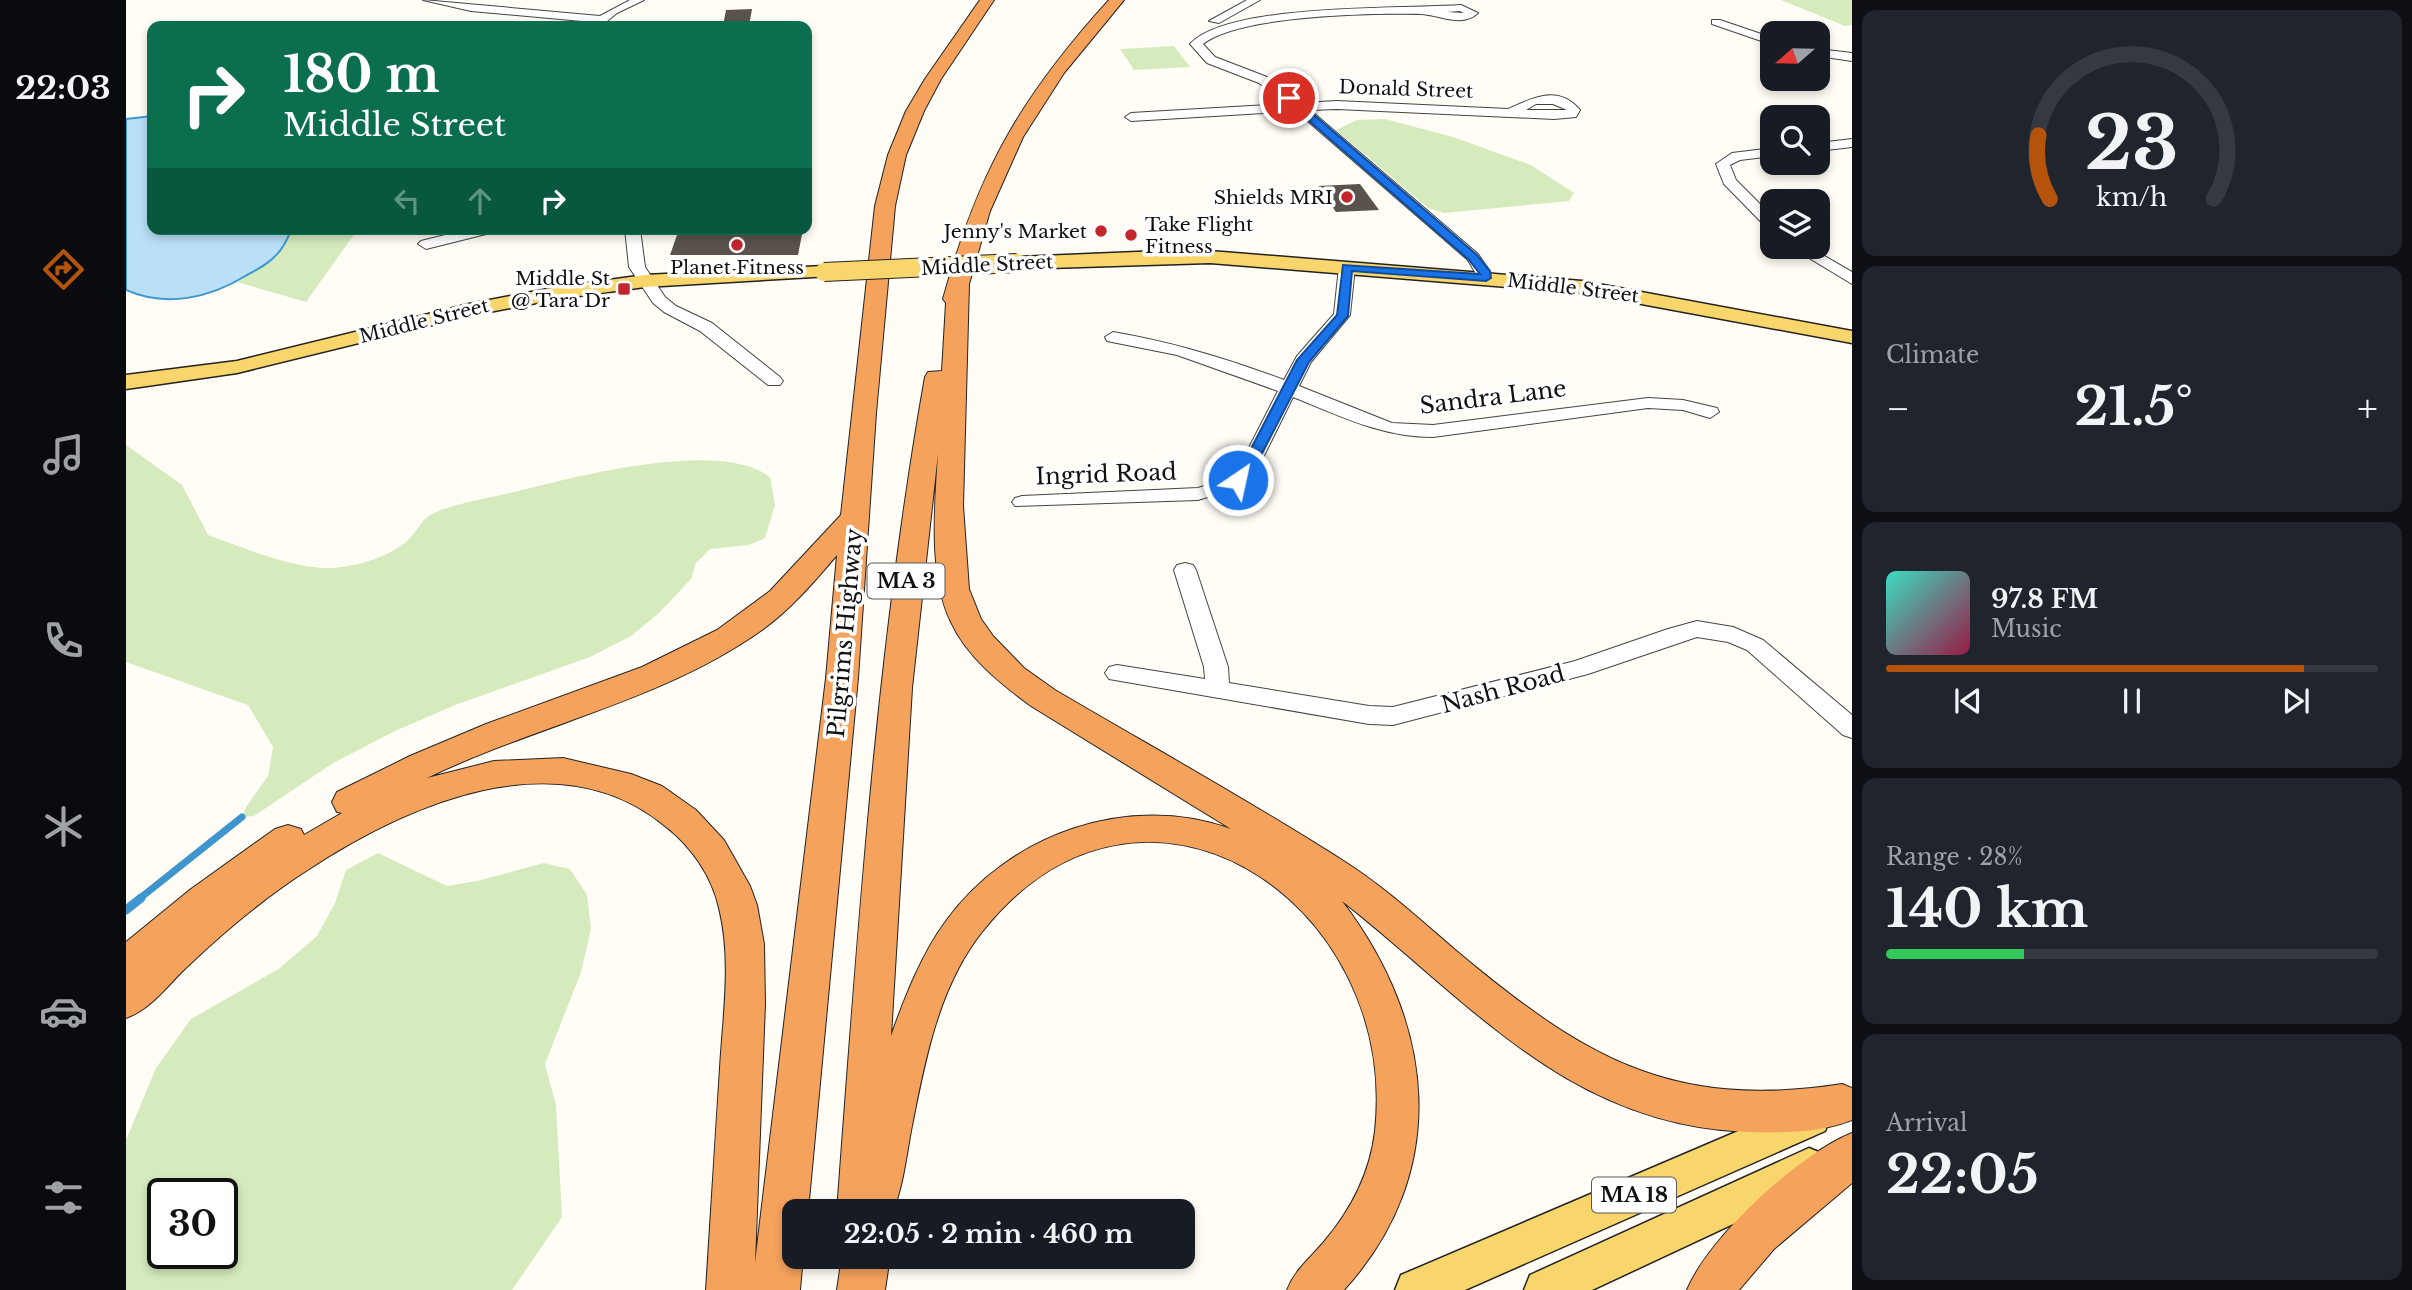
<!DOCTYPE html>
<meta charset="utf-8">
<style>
body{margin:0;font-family:"Libre Baskerville",serif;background:#20242c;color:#f1f3f6;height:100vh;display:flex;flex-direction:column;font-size:26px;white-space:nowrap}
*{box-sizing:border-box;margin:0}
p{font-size:23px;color:#9ea1a6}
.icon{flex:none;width:38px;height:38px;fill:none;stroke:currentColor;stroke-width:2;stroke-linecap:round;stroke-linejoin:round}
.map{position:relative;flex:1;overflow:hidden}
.drawer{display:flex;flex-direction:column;gap:10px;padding:10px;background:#0d0f14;width:560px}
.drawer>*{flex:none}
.guide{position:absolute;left:21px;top:21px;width:665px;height:214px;border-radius:14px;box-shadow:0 4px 10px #0003;background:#0b6e4f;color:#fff;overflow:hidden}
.needle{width:46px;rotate:250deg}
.fabs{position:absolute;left:1634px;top:21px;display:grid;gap:14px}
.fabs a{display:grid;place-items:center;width:70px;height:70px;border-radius:14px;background:#171b24;box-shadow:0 4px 10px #0003;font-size:35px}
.speed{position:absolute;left:21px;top:1178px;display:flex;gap:14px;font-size:35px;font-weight:700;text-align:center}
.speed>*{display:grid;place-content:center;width:91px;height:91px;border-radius:50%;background:#171b24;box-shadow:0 4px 10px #0003;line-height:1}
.speed .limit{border:4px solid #111;border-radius:10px;background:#fff;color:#111}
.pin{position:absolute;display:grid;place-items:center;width:60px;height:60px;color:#fff;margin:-30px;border:4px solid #fff;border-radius:50%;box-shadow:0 2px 7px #0007}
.me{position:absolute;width:77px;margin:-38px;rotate:34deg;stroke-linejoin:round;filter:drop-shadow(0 0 5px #0008)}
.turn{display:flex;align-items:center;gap:24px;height:147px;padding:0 21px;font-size:32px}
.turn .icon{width:91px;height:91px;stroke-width:2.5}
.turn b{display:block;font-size:49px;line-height:60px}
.lanes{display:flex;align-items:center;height:66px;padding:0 21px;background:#0003;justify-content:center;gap:35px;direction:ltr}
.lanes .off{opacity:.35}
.big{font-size:52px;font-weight:700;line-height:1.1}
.drawer .card{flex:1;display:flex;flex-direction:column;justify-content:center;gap:10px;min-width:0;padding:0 24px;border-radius:14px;background:#20242c}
.drawer .dial{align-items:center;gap:0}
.dial svg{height:182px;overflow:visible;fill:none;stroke:#363941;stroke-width:7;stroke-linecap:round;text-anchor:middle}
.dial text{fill:#f1f3f6;stroke:none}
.song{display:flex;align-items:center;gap:21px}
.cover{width:84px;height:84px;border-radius:10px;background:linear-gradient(135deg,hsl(170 70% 55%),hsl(340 70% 35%))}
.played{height:7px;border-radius:4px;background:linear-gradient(90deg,#b45309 85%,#363941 85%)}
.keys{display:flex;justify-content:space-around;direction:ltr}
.heat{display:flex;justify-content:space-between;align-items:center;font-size:38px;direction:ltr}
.charge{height:10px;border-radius:5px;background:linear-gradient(90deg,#34c759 28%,#363941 0)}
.trip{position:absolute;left:656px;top:1199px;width:413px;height:70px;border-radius:14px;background:#171b24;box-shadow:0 4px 10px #0003;font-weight:700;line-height:70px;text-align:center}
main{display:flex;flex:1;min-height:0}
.tab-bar{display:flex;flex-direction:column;width:126px;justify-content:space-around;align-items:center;background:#090b0e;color:#9ea1a6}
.tab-bar .icon{width:49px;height:49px}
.tab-bar .active{color:#b45309}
.tab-bar b{font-size:32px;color:#f1f3f6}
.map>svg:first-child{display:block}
.green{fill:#d5ebbd;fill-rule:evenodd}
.water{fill:#b9e0f7;stroke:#3f96cf;stroke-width:2}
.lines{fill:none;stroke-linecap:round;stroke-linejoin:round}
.stream-far1{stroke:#3f96cf;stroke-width:7}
.stream{stroke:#3f96cf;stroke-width:9}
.building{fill:#5a524d}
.minor-casing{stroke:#444;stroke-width:2}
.major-casing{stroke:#222;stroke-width:3}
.highway-casing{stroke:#222;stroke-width:2}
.minor{fill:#fff;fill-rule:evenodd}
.major{fill:#f9d66b;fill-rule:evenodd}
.highway{fill:#f5a25d;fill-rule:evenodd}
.major-bridge-casing{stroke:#222;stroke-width:20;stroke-linecap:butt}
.major-bridge{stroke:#f9d66b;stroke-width:18}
.route{fill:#1a73e8;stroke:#114b97;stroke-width:2}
.poi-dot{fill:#c4262e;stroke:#fff;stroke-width:2.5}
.labels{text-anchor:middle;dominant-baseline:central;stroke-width:7;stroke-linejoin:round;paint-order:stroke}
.far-street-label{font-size:19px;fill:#111;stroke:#fff}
.far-poi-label{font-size:19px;fill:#111;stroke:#fff;text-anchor:end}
.shield{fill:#fff;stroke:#585858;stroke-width:2}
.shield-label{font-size:21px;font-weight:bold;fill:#111}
.street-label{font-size:23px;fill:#111;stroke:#fff}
</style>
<main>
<nav class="tab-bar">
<b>22:03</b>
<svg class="icon active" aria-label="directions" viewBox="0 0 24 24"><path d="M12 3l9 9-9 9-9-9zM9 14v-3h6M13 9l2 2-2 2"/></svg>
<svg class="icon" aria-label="music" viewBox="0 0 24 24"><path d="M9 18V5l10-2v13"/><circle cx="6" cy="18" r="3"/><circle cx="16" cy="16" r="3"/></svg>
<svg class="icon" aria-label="phone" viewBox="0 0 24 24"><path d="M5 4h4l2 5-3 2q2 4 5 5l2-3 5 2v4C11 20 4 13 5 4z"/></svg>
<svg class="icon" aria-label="climate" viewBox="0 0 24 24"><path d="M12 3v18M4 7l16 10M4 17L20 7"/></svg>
<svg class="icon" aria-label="car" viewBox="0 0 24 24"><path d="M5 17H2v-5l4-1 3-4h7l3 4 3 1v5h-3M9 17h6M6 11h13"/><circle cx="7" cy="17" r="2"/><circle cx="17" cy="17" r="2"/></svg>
<svg class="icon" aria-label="filters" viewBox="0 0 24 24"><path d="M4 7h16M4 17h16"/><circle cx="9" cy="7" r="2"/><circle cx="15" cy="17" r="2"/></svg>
</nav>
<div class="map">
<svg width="1726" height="1290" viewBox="0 0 1726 1290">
<rect width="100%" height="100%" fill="#fffdf5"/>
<g class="green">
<polygon points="1655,0 1726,0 1726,25 1719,26"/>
<polygon points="1048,46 1064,67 1008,70 994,49"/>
<polygon points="1259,119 1327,137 1405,165 1448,193 1443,201 1318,213 1302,208 1210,130 1231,120"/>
<polygon points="166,229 232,229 180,302 111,282 161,238"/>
<path d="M0,445L56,485L82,535C115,547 171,570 205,568C229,567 265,557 283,539C292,530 296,518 308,513C336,501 367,498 396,490C454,476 594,439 644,477L649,505L639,538L623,545L584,549L570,563L565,579L533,613L505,636L464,657L329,705L269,731L207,763L128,816L116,817L120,807L142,776L147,747L122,705L0,662Z"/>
<path d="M252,853L321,886L351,881L418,863L444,869L461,895L465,929L455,972L419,1064L430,1105L436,1217L386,1290H0V1140L30,1068L65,1019L154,968L191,936L209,903L220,870ZM37,1194H96V1253H37Z"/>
</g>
<path class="water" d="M26,116V229H166C162,237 158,247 152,253C144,263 132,269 121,275C84,298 40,308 0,290V119Z"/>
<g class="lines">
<polyline class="stream-far1" points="13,899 116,817"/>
<polyline class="stream" points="0,910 15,898"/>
</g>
<g class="building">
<polygon points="626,9 623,26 597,26 600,10"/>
<polygon points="1234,184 1253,210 1210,212 1192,186"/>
<polygon points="615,229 677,229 672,255 544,255 551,235 614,235"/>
</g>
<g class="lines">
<g class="minor-casing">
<g id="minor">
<polygon points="297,0 474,16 504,0 518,0 491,13 475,26 463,26 467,22 345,11"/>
<polygon points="1121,0 1134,0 1093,23 1083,21"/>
<path d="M1335,5L1352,13C1336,28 1314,15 1295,14C1246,13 1114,15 1077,44L1089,57L1141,77L1176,103L1211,101L1382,109C1407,98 1432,84 1454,110L1450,117L1428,119L1211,109L1184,110L1352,254L1368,278L1366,281H1354L1342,260L1170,111L1005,121L999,117L1005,113L1161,104L1133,83L1081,63L1064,44C1102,3 1276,9 1335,5ZM1334,11L1338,13L1321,12ZM1410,104H1427L1441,110H1400Z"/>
<polygon points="1586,20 1594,20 1647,38 1647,45 1586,24"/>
<polygon points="1692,49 1726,53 1726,61 1692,56"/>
<polygon points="1726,139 1726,147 1692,151 1692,143"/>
<polygon points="1647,148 1647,156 1614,160 1604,165 1610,180 1647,217 1647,230 1642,229 1598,184 1590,164 1606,153"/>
<polygon points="343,229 370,229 368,232 300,249 292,244 295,241"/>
<polygon points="499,229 514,229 519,267 539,297 550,306 586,323 654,377 657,381 654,385 642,385 574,331 538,312 527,303 503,267"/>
<polygon points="1665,247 1683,247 1726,272 1726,284"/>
<path d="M1221,262L1229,267L1224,315L1185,362L1173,386L1266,423L1307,425L1522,398L1557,400L1591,408L1593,412L1584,418L1557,410L1522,408L1307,437C1256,437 1214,416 1167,397L1130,472L1111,488L1072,500L889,506L886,502L889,498L896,496L1072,488L1097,480L1112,469L1152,391L1051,355L981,341L979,337L987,332C1046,342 1102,359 1158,380L1171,356L1208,314L1213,267Z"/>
<polygon points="1059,563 1067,565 1070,570 1102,667 1103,683 1243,706 1267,707 1449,661 1542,629 1571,621 1607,627 1637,640 1726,715 1726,738 1717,735 1621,650 1602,642 1571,637 1462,674 1267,725 1243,724 983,679 979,673 983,667 991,665 1079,679 1078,667 1048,570 1051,565"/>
</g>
</g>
<g class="major-casing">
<g id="major">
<polygon points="1035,251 1084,251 1456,281 1726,331 1726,343 1456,293 1084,263 891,269 881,263 891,257"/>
<polygon points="698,266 705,268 708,272 705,276 519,287 431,299 343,316 111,373 0,389 0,375 111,361 343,304 431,287 519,275"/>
<polygon points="1685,1100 1699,1105 1704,1118 1699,1131 1339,1290 1269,1290 1275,1275"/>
<polygon points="1683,1148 1697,1154 1703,1168 1697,1182 1466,1290 1398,1290 1404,1275"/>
</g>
</g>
<g class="highway-casing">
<g id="highway">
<path d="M854,0H868L815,79L798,111L780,155L769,206L750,413L732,678L682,1211H668V1256H677L674,1290H580C585,1216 589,1142 594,1068C597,1015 606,960 593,908C586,876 565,846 539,826C431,737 280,805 180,871C138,898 99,931 63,965C43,983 26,1009 0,1018V942L65,889L149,829L162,825L175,829L178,835L216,813L211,812L206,802L211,792L284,756L360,724L516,667L591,630L644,591L715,515L749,206L762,155L780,111L799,79ZM711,555L700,678L629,1263L639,1004L638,944L631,905L624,886L598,840L570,810L536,786L505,774L437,758L368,761L301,778C410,725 536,701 636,630C665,609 688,582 711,555Z"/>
<path d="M983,0H998L938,73L897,137L864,211L843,284L837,506L843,589L855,619L867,636L898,668L929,690C1024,746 1122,800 1216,860C1256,885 1292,918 1328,949C1456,1056 1543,1111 1716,1084L1726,1088V1120C1694,1133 1655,1133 1621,1132C1442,1125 1346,1003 1216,901C1309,1023 1326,1171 1218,1290H1161C1169,1270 1183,1259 1197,1243C1225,1210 1244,1174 1249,1131C1274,901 1016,729 856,932C812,987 798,1064 785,1131C780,1158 777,1186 767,1211H711C732,932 750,653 799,377L802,372L816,371L820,303L817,299C852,172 894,98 983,0ZM812,453C809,504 802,575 825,622C841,657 875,684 905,706L1105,829C1002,792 883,834 820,921C795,955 779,997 765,1036L786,688Z"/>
<path d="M1726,1133V1183L1648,1249L1613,1290H1561C1583,1237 1673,1154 1726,1133Z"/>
<polygon points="716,1256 764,1256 759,1290 711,1290"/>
</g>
</g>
<use href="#minor" class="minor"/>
<use href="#major" class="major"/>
<use href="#highway" class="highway"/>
<g class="major-bridge-casing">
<polyline id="major-bridge" points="698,272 891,263"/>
</g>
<use href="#major-bridge" class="major-bridge"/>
</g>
<polygon class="route" points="1159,96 1166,96 1351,255 1364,271 1365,278 1360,281 1226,271 1222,316 1183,362 1127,471 1116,483 1112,484 1105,480 1114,470 1171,360 1211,315 1217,265 1354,274 1343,260 1159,100"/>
<g class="poi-dot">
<circle cx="1221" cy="197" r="7"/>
<circle cx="975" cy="231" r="7"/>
<circle cx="1005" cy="235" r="7"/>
<circle cx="611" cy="245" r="7"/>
<rect x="491" y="282" width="14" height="14" rx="3.5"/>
</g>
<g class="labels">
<g class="far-street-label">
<text transform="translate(1280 89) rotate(2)">Donald Street</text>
<text transform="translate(861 265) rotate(-3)">Middle Street</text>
<text transform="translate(1447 288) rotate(7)">Middle Street</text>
<text transform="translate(298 321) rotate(-14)">Middle Street</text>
</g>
<g class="far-poi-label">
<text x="1207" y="197">Shields MRI</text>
<text x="1019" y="224" text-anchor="start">Take Flight<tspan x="1019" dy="22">Fitness</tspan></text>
<text x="961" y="231">Jenny's Market</text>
<text x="611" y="267" text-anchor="middle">Planet Fitness</text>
<text x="484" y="278">Middle St<tspan x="484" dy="22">@ Tara Dr</tspan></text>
</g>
<g class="shield">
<rect x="741.5" y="563.5" width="77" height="35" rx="5"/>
<rect x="1466" y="1177.5" width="84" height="35" rx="5"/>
</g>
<g class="shield-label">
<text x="780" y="581">MA 3</text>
<text x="1508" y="1195">MA 18</text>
</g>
<g class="street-label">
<text transform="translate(1367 397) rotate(-7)">Sandra Lane</text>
<text transform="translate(980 474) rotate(-2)">Ingrid Road</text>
<text transform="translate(719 633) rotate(-85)">Pilgrims Highway</text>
<text transform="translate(1377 689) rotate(-15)">Nash Road</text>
</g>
</g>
</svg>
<div class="fabs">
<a><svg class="needle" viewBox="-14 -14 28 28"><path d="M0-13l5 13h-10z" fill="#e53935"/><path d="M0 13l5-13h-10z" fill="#9ea1a6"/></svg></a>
<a><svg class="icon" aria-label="search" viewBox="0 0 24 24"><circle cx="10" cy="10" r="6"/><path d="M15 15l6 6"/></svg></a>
<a><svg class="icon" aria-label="layers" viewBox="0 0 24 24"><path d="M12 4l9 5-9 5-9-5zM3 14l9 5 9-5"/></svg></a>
</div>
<div class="speed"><div class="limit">30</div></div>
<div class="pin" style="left:1163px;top:98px;background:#d93025"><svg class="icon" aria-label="arrive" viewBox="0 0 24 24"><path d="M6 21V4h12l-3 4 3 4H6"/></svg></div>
<svg class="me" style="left:1112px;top:480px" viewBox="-20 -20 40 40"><circle r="17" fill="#1a73e8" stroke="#fff" stroke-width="3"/><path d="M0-11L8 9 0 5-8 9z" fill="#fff"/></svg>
<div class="trip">22:05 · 2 min · 460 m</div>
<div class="guide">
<div class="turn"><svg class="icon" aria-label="right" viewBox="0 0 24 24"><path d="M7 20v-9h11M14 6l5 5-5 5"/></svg><div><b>180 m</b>Middle Street</div></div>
<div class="lanes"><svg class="icon off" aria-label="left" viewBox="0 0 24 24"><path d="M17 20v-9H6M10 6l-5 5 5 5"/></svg><svg class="icon off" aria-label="ahead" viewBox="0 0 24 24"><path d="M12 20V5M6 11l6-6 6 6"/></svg><svg class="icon" aria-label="right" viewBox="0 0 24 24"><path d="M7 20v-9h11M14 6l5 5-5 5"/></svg></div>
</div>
</div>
<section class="drawer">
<div class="card dial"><svg viewBox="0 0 100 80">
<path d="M14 69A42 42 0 1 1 86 69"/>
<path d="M14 69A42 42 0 0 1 9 41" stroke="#b45309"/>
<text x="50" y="56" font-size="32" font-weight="700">23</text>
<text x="50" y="72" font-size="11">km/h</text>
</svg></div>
<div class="card"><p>Climate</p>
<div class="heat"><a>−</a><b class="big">21.5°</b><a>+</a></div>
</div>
<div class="card">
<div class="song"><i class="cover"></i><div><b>97.8 FM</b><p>Music</p></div></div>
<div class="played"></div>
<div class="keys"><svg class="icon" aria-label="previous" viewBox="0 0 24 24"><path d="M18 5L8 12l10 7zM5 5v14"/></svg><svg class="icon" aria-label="pause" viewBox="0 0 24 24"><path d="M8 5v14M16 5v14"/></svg><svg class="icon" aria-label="next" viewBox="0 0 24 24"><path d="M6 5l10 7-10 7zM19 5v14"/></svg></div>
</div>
<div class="card"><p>Range · 28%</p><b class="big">140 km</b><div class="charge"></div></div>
<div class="card"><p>Arrival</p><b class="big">22:05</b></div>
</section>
</main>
